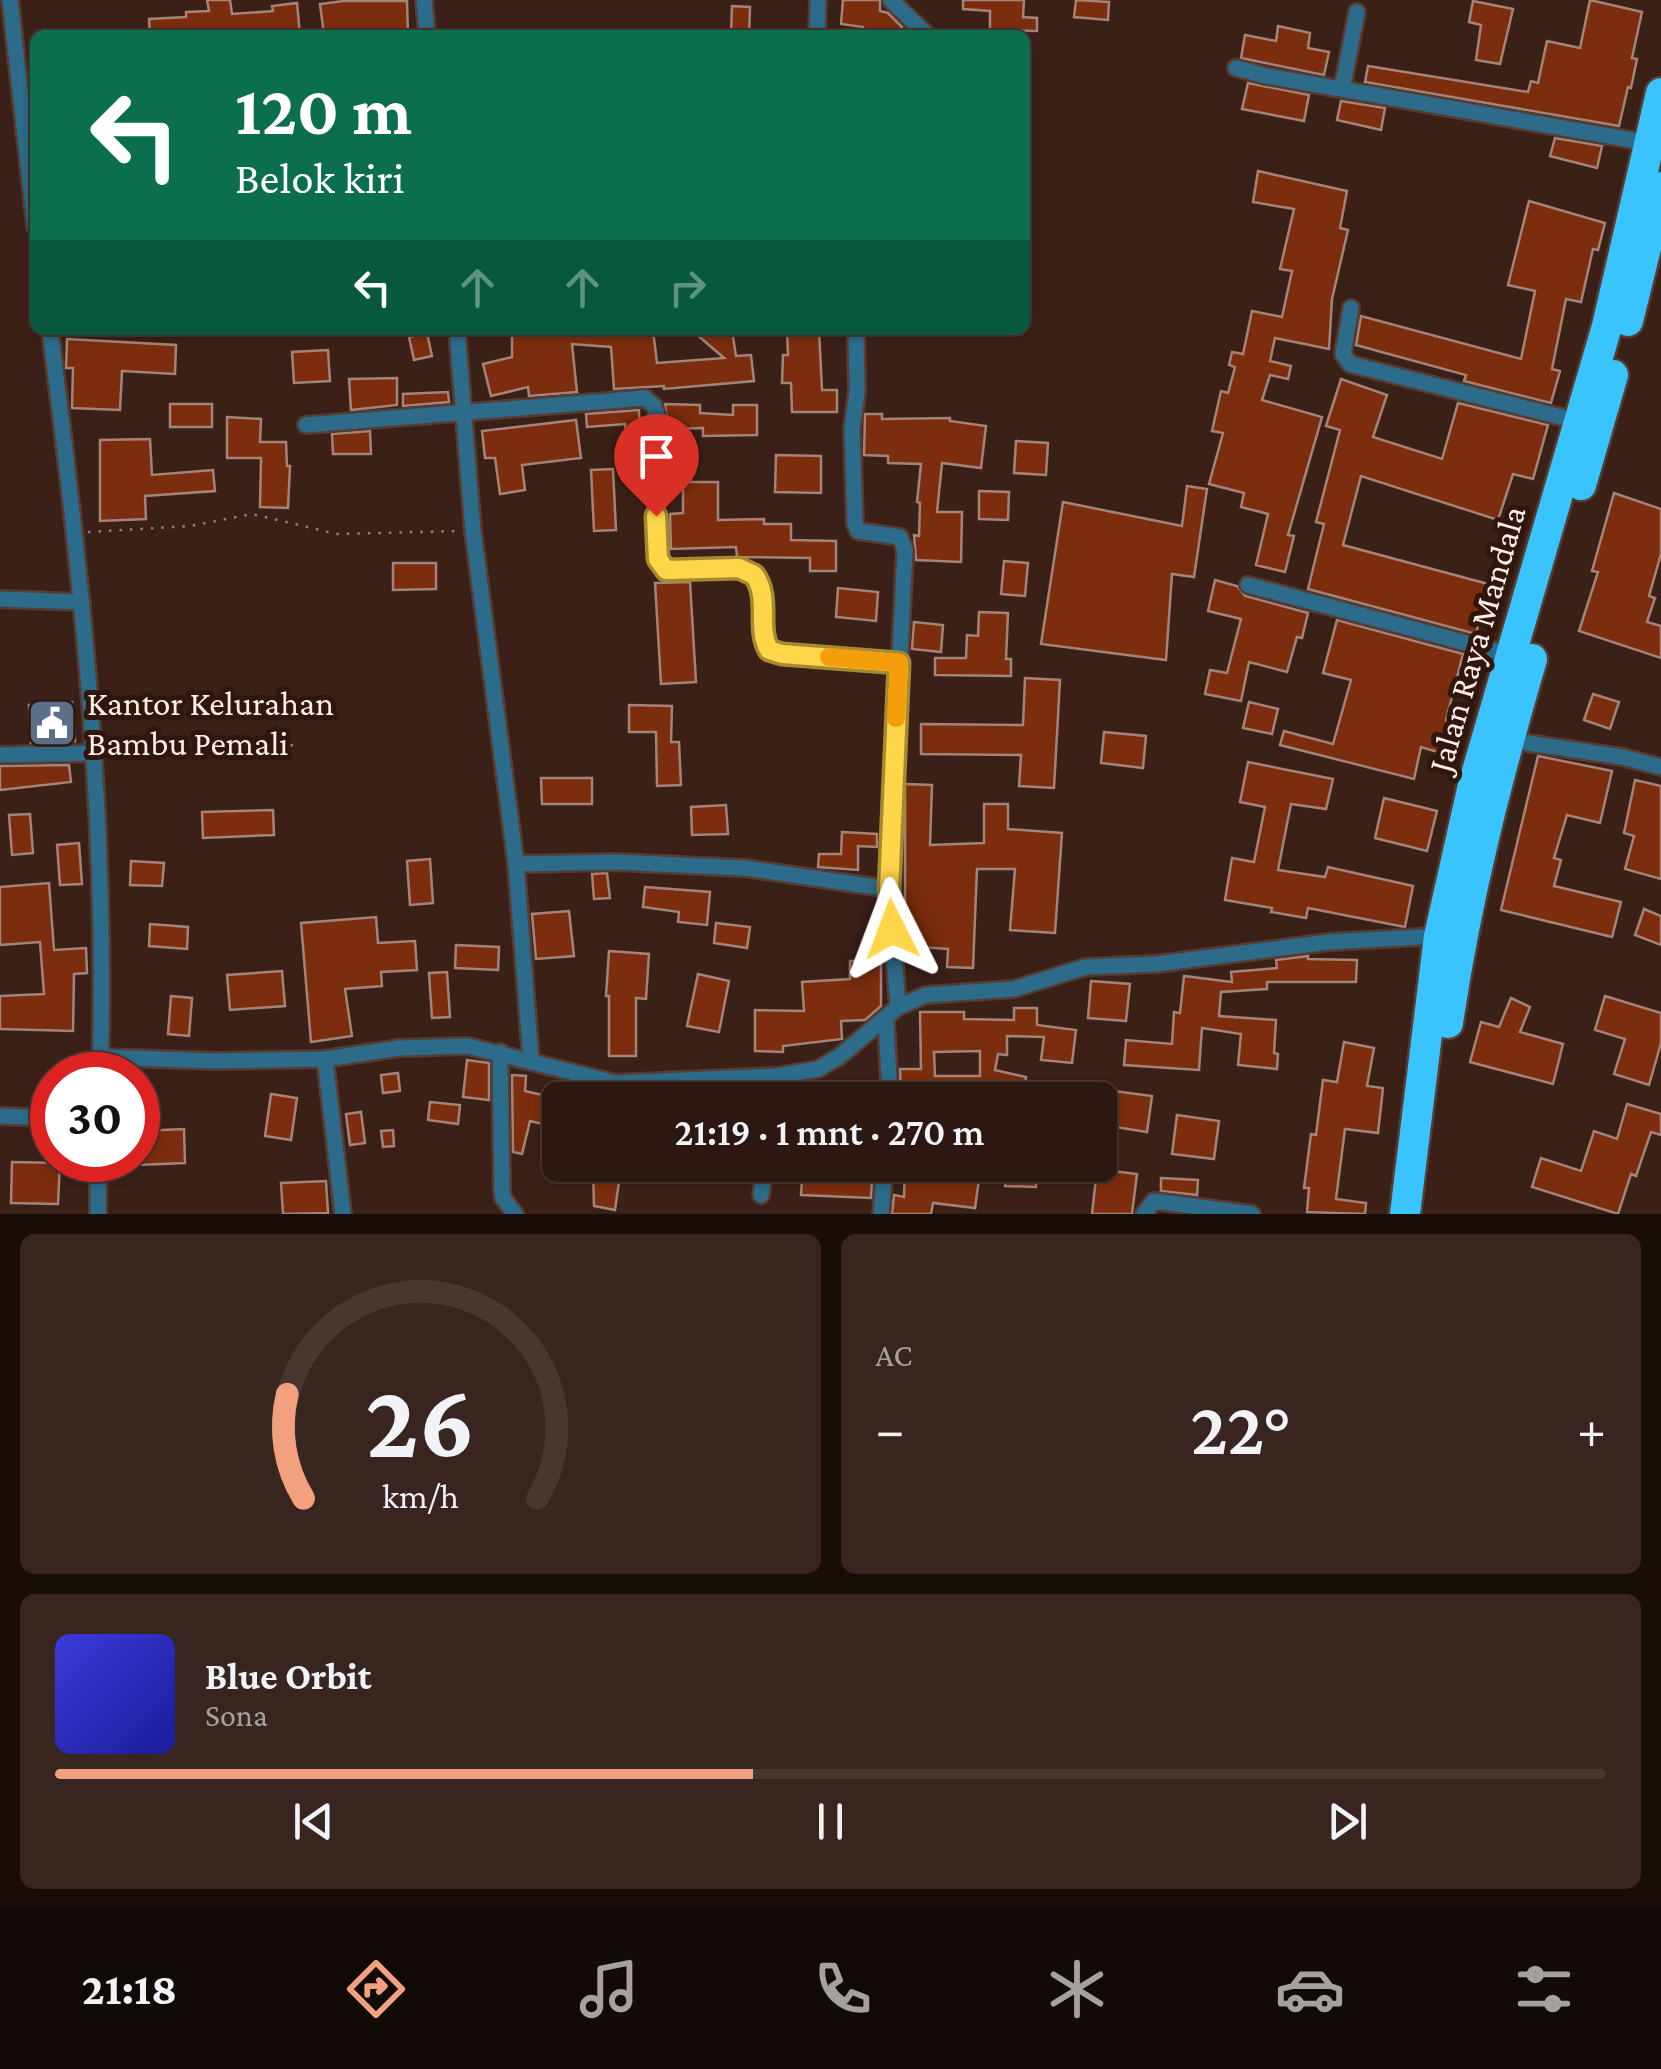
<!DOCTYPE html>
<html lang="id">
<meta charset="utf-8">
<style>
body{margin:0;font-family:"Crimson Pro",serif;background:#38251f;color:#f1f3f6;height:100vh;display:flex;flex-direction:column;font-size:38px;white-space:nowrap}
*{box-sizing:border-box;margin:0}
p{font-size:32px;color:#a6a09f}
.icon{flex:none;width:55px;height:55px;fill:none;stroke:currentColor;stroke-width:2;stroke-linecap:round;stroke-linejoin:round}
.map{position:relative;height:1214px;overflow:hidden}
.panel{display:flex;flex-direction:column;gap:20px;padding:20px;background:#180d09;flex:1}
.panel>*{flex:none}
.top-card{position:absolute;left:30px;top:30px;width:1000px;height:305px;border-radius:15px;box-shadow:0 2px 8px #0004,0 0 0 2px #483731;background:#0b6e4f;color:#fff;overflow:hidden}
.speed{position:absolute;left:30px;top:1052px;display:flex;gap:20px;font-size:50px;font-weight:700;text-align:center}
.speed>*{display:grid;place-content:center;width:130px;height:130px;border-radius:50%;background:#2c1811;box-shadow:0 2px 8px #0004,0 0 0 2px #483731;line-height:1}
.speed .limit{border:15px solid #d22;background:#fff;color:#111}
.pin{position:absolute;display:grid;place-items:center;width:85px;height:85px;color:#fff;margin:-102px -42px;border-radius:50% 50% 50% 0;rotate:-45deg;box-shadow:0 0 10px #0007}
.pin .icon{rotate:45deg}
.me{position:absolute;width:110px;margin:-55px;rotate:357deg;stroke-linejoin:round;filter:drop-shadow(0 0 8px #0008)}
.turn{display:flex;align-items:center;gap:35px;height:210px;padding:0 40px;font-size:45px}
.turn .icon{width:130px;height:130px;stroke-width:2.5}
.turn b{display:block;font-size:70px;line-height:85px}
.lanes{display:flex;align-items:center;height:95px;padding:0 40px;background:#0003;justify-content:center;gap:50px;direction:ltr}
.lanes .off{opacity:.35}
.big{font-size:75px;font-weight:600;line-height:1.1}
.panel .card{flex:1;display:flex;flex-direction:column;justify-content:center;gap:15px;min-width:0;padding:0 35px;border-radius:15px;background:#38251f}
.panel .dial{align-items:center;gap:0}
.dial svg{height:260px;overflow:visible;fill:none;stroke:#483731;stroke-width:7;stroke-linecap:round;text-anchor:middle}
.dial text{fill:#f1f3f6;stroke:none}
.song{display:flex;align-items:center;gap:30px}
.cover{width:120px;height:120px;border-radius:15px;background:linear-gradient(135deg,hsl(240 70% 55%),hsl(240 70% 35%))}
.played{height:10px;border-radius:5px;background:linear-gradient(90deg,#f1a17d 45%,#483731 45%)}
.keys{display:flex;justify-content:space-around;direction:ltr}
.heat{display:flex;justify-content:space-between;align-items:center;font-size:55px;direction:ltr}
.panel .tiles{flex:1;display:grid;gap:20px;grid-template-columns:1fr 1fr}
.card:last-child{grid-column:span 2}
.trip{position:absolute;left:542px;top:1082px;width:575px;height:100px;border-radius:15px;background:#2c1811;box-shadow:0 2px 8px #0004,0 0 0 2px #483731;font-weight:600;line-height:100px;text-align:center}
.menu{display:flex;height:160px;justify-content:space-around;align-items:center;background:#120a07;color:#a6a09f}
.menu .icon{width:70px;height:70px}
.menu .on{color:#f1a17d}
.menu b{font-size:45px;color:#f1f3f6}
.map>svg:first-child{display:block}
.building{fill:#7b2d0d;stroke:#a48378;stroke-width:2.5;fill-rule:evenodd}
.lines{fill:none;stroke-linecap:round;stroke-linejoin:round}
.street-casing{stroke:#563d34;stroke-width:20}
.highway-casing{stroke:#563d34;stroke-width:35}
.path{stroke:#957e76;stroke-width:2.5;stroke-dasharray:2.5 8;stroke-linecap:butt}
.street{stroke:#2c6b89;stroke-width:15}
.highway{stroke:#3ac4ff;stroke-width:30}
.route-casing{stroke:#a68a30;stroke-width:25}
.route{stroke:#ffd54a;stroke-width:18}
.slow{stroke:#f59e0b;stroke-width:18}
.labels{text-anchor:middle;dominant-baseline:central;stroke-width:10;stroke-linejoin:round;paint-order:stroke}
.street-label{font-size:35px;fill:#feece5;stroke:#30170e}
.poi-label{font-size:35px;fill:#feece5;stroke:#30170e;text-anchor:start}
</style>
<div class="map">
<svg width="1661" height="1214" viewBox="0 0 1661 1214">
<rect width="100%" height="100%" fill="#3b2017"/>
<g class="building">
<polygon points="207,0 230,0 232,14 273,11 272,6 297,3 300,35 150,35 149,19 186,17 186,12 209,11"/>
<polygon points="843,0 880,0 880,11 888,13 902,27 900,35 862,35 863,27 841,24"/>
<polygon points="963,0 1024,0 1023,17 1037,18 1037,31 990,30 990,11 963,9"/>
<polygon points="1076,0 1109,2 1108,20 1074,17"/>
<polygon points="1590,0 1642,12 1632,58 1637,59 1631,88 1628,87 1619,126 1365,82 1368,66 1528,92 1531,81 1538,83 1547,41 1580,48"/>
<polygon points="343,1 407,1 408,35 324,35 320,4"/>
<polygon points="1473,1 1513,9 1500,64 1476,60 1481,25 1469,22"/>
<polygon points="732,6 750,7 749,35 731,35"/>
<polygon points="1278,26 1310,33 1308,48 1329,52 1324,75 1241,58 1245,35 1276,41"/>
<polygon points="1248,83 1309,95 1304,121 1242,109"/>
<polygon points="1341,101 1385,108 1381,130 1337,120"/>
<polygon points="1555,138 1602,146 1597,168 1550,156"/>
<polygon points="1258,171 1347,191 1340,228 1348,230 1332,299 1329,349 1275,338 1270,361 1291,366 1288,379 1270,375 1262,400 1322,417 1288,535 1294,536 1285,572 1256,565 1268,514 1241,507 1244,493 1209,484 1223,433 1212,431 1221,391 1228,393 1235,367 1229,365 1232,352 1243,354 1252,311 1282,317 1292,271 1280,269 1294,209 1253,202"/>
<polygon points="1529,201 1605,223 1598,250 1593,249 1581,302 1566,299 1552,369 1560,371 1551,403 1464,381 1466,375 1356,345 1361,316 1521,359 1535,291 1508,285"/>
<polygon points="512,330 653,330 657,363 724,358 695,333 732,330 736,356 751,355 754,381 664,389 664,386 614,389 611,347 572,344 577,392 529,396 528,387 491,396 483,364 512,357"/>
<polygon points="787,330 819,330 822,390 837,390 837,412 792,412 791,383 782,383 783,355 788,355"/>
<polygon points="427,333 432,356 414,360 409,337"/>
<polygon points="67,339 176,345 175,374 122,371 120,410 72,408 73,368 66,368"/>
<polygon points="328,350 330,381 294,383 292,352"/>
<polygon points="397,378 397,405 351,410 349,379"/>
<polygon points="1341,379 1387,395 1373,437 1442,459 1458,403 1548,425 1533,479 1513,474 1498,520 1361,476 1343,545 1488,584 1476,634 1308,589 1324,524 1316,522 1340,430 1326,426"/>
<polygon points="448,392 449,402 403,406 403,394"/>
<rect x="170" y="404" width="42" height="23"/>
<polygon points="665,404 700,405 700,413 733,415 733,405 757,405 757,435 703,436 703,428 668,429"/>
<polygon points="639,410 640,431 645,430 646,447 629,450 625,424 587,427 586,414"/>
<polygon points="865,414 882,414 882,419 950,418 950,421 986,426 981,468 942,463 937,512 962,512 961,562 916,560 914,535 919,536 920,503 917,502 921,464 888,463 888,456 864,455"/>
<polygon points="227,417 261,419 260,442 286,442 287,466 290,466 288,508 260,507 261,458 227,458"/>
<polygon points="576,420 581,458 522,465 525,490 500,494 495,458 485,458 482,431"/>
<polygon points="370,431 371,454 333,454 332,434"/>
<polygon points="150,439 152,475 213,470 215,491 145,496 146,519 100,521 100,440"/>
<polygon points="1016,441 1048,443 1046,475 1014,473"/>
<polygon points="776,455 821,456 821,493 775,492"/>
<polygon points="613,469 616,530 594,531 591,470"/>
<polygon points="683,482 718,482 718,520 764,519 764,524 791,524 791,540 836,541 836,571 810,571 810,558 737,557 736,547 671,549 670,514 683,513"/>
<polygon points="1187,486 1207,489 1194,577 1172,574 1166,660 1041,644 1063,502 1182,526"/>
<polygon points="979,491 1009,492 1008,520 979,519"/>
<polygon points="1614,493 1661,509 1661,554 1649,596 1655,598 1647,622 1661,626 1661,658 1579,631 1598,572 1592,571"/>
<polygon points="1004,561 1028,563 1025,596 1001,594"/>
<polygon points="393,563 436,563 436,589 393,590"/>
<polygon points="1215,580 1237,586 1245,596 1308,613 1302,638 1297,637 1287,672 1249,662 1241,701 1205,694 1210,670 1227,673 1241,619 1208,611"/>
<polygon points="690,582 696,682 661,684 655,583"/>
<polygon points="838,588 878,592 876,621 836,617"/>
<polygon points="979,612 1008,613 1006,659 1011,659 1011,676 935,675 935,658 966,658 967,635 978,636"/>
<polygon points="1337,620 1463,654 1446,720 1450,721 1441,753 1421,747 1414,779 1280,745 1284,731 1333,744 1351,680 1323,673"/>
<polygon points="914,622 943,625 941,652 912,649"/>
<polygon points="1025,678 1060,680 1054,788 1019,786 1021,755 921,754 921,724 1023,725"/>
<polygon points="1593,694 1619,702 1610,729 1584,720"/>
<polygon points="72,702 75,741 31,743 29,705"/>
<polygon points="1249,702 1278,709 1272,734 1243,728"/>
<polygon points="629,705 672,706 671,742 679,742 681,785 657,786 656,732 629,732"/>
<polygon points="1104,732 1146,736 1143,768 1101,763"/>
<polygon points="1538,756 1612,771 1600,823 1567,815 1554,858 1561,860 1554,886 1621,902 1612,937 1501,910"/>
<polygon points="1248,762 1333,779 1326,809 1291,804 1278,870 1325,877 1328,867 1413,886 1405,927 1308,908 1306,918 1271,912 1272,908 1225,900 1232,858 1254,862 1265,807 1240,802"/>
<polygon points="69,765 71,782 0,790 0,766"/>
<polygon points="541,778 592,778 592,804 542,804"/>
<polygon points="1635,780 1661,786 1661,879 1625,869 1634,836 1624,833"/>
<polygon points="905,784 932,785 930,845 984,843 984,804 1008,804 1008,829 1062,833 1055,933 1010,930 1015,869 977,869 973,968 947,967 948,949 905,946"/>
<polygon points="1384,798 1437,811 1427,851 1375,838"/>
<polygon points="726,805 728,834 692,835 691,807"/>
<polygon points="273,810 274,835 203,838 202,812"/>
<polygon points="30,814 33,853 12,855 9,815"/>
<polygon points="842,832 877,834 877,847 858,846 858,870 818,867 819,854 841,854"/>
<polygon points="79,843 82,884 60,885 57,845"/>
<polygon points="430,859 433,903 410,905 407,861"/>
<polygon points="131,861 164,863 162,886 130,885"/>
<polygon points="607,873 610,898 594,899 592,874"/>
<polygon points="49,883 54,950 86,948 87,973 74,974 73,1031 0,1029 0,996 44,994 40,942 0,945 0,887"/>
<polygon points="645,887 710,892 707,925 678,922 679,912 643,907"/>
<polygon points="1644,909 1661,916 1661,945 1635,935"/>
<polygon points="569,911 574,956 536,959 532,914"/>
<polygon points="376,917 378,943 415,941 417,970 381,972 382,986 345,989 352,1036 311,1042 301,923"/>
<polygon points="716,923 750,927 747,948 714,943"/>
<polygon points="150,924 188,927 187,949 149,946"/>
<polygon points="456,945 499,947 498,970 455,968"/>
<polygon points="609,951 649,954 646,999 636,998 636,1056 609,1056 609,996 606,996"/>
<polygon points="1308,956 1308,959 1357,960 1356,982 1267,982 1267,989 1221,992 1219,1016 1276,1020 1274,1053 1278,1054 1277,1069 1238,1065 1241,1034 1202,1028 1199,1070 1124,1065 1126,1040 1172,1044 1174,1012 1180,1013 1184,976 1232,982 1231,972 1277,968 1276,960"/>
<polygon points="850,961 881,961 881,1006 865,1020 841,1021 842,1039 783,1046 783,1052 755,1051 755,1010 804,1011 802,982 850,979"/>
<polygon points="282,971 285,1006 230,1010 227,975"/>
<polygon points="447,972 450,1017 432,1018 429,973"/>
<polygon points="698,974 729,981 719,1032 687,1026"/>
<polygon points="1091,981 1130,984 1126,1021 1088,1018"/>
<polygon points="171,996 192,998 189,1036 168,1034"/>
<polygon points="1605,996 1661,1013 1661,1043 1649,1085 1614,1074 1625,1039 1595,1030"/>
<polygon points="1511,998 1530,1007 1520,1032 1563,1044 1553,1084 1470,1062 1481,1022 1499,1027"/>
<path d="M1014,1008H1037V1025L1076,1030L1072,1063L1041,1060L1044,1037L1007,1036V1055L998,1054L995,1070L1026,1077L1024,1100H940V1094H901L900,1069H921L920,1012H964V1019L1014,1020ZM980,1051V1076H935L934,1052Z"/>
<polygon points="1344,1042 1374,1048 1367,1086 1383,1088 1378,1133 1345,1129 1336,1199 1366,1203 1365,1214 1307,1212 1309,1188 1304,1188 1311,1134 1316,1135 1323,1080 1337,1082"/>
<polygon points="467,1060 489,1063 489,1100 463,1097"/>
<polygon points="398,1073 400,1091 383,1093 381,1075"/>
<polygon points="512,1075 526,1076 525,1091 560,1099 560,1128 530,1121 522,1154 513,1152"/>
<rect x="839" y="1086" width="29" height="14"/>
<polygon points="1070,1086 1110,1094 1109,1100 1067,1100"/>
<polygon points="1114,1091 1152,1096 1147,1132 1109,1126"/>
<polygon points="271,1094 297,1098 291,1140 265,1136"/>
<polygon points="430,1102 460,1105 458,1124 428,1120"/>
<polygon points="1627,1104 1661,1114 1661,1135 1651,1132 1636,1176 1631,1174 1618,1214 1532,1187 1541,1158 1581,1171 1594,1131 1617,1139"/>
<polygon points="361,1112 365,1143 350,1145 346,1114"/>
<polygon points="1177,1115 1219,1121 1214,1159 1172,1154"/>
<polygon points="184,1129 185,1163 138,1165 138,1131"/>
<polygon points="393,1130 394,1146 383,1147 381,1131"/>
<polygon points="12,1162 60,1163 58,1204 11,1203"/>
<polygon points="670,1165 713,1165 711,1183 669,1179"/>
<polygon points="776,1165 842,1165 841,1177 872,1179 871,1198 801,1195 802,1180 775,1178"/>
<polygon points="905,1165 981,1165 975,1208 933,1203 931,1214 892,1214 894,1195 904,1197"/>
<polygon points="1006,1165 1037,1165 1036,1187 1005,1186"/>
<polygon points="593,1169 620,1175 615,1210 594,1206"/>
<polygon points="1097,1169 1137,1174 1132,1214 1092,1214"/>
<polygon points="1161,1178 1198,1180 1197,1195 1161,1191"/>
<polygon points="326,1181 328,1213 283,1214 281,1183"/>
</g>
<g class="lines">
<g class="street-casing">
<g id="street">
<polyline points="10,0 35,226"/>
<polyline points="424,0 427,35"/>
<polyline points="891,0 927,35"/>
<polyline points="817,35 818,0"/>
<polyline points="1236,68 1266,76 1649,143"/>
<polyline points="1342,89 1357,12"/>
<polyline points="1351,308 1343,354 1350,364 1577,421"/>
<path d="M50,330C82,578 108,825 100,1075"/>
<polyline points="457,330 473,531 516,864 531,1060"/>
<polyline points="856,330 857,392 852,429 855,524 858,531 900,537 905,550 889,889 898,1007"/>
<polyline points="306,425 645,398 654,406 657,415 656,550 661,566 670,572 739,569 754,575 763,593 765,646 775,653 899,663"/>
<polyline points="1248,585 1511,655"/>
<polyline points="0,599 82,602"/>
<polyline points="1508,740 1622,757 1661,767"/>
<polyline points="0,755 96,753"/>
<polyline points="516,864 615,862 745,868 889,889"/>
<polyline points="886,1019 890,1100"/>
<polyline points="500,1052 502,1191 503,1198 515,1214"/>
<polyline points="100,1057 214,1061 325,1059 400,1048 468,1046 615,1083 777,1076 818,1069 840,1056 898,1007 926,995 1014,989 1085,967 1156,964 1329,942 1439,936"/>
<polyline points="325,1059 343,1214"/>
<polyline points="774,1100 777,1076"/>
<polyline points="0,1116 52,1118"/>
<polyline points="761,1195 765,1165"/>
<polyline points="98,1214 98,1160"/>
<polyline points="881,1214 885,1165"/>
<polyline points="1144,1214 1154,1201 1252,1214"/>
</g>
</g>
<g class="highway-casing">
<g id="highway">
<polyline points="1628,321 1661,187"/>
<polyline points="1581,485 1613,375"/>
<path d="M1448,1023C1466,899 1497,779 1532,659"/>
<polyline points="1405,1214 1439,936 1473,785 1607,326 1661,93"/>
</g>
</g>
<g class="path">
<polyline points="88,532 190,526 252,514 337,534 457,531"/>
<polyline points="112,751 298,745"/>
</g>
<use href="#street" class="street"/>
<use href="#highway" class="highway"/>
</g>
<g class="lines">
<g class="route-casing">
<path id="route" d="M656,516L658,559L666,570L739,568L754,575C771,598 756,627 769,650L782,654L899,663L889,890L892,929"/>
</g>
<use href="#route" class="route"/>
<polyline class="slow" points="829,657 899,663 896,718"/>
</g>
<defs>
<g id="civic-square" transform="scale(2.5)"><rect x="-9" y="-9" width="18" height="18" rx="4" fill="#5c6f8a" stroke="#30170e"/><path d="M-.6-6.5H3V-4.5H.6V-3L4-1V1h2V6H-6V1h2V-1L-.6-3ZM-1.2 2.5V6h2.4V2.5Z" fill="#fff"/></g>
</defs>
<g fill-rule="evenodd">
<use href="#civic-square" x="52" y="723"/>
</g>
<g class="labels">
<g class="street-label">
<text transform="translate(1477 639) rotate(-74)">Jalan Raya Mandala</text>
</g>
<g class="poi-label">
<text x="87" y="703">Kantor Kelurahan<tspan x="87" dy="40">Bambu Pemali</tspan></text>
</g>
</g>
</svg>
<div class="speed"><div class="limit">30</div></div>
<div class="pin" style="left:656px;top:516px;background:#d93025"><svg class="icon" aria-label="arrive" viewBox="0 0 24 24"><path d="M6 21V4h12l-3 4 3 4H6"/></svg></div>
<svg class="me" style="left:892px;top:929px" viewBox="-20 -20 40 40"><path d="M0-17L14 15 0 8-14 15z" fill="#ffd54a" stroke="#fff" stroke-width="4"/></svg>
<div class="trip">21:19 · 1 mnt · 270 m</div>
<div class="top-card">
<div class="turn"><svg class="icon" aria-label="left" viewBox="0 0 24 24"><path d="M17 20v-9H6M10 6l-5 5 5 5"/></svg><div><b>120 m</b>Belok kiri</div></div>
<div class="lanes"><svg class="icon" aria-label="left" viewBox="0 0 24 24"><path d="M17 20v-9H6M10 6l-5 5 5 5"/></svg><svg class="icon off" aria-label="ahead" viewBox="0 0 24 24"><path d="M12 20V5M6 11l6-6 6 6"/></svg><svg class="icon off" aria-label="ahead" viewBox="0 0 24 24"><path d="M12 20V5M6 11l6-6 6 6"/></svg><svg class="icon off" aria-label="right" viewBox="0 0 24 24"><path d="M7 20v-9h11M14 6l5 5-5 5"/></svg></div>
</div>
</div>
<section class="panel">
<div class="tiles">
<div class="card dial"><svg viewBox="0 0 100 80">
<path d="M14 69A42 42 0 1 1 86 69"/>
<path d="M14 69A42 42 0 0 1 9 37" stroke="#f1a17d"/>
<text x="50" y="56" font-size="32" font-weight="700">26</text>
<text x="50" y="72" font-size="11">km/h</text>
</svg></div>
<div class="card"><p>AC</p>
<div class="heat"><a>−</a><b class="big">22°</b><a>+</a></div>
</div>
<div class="card">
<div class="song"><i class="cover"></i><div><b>Blue Orbit</b><p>Sona</p></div></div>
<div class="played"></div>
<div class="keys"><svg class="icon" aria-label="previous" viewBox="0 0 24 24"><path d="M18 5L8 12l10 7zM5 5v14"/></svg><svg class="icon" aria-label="pause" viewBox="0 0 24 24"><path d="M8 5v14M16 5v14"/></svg><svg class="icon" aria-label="next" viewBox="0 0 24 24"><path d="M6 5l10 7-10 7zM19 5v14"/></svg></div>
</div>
</div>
</section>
<nav class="menu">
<b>21:18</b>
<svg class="icon on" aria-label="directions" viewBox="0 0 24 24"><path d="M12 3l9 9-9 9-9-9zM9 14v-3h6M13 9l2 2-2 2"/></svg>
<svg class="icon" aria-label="music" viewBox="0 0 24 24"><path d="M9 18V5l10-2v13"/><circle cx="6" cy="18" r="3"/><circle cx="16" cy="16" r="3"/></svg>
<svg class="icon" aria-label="phone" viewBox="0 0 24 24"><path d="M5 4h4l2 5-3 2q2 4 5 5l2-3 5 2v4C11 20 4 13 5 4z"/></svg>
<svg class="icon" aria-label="climate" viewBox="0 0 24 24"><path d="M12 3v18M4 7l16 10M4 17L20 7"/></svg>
<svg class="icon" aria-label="car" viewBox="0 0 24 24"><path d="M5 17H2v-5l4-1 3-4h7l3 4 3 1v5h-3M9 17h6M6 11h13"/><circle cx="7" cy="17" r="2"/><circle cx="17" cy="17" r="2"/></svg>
<svg class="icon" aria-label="filters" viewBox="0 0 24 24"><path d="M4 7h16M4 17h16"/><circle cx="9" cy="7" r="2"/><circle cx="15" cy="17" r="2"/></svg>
</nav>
